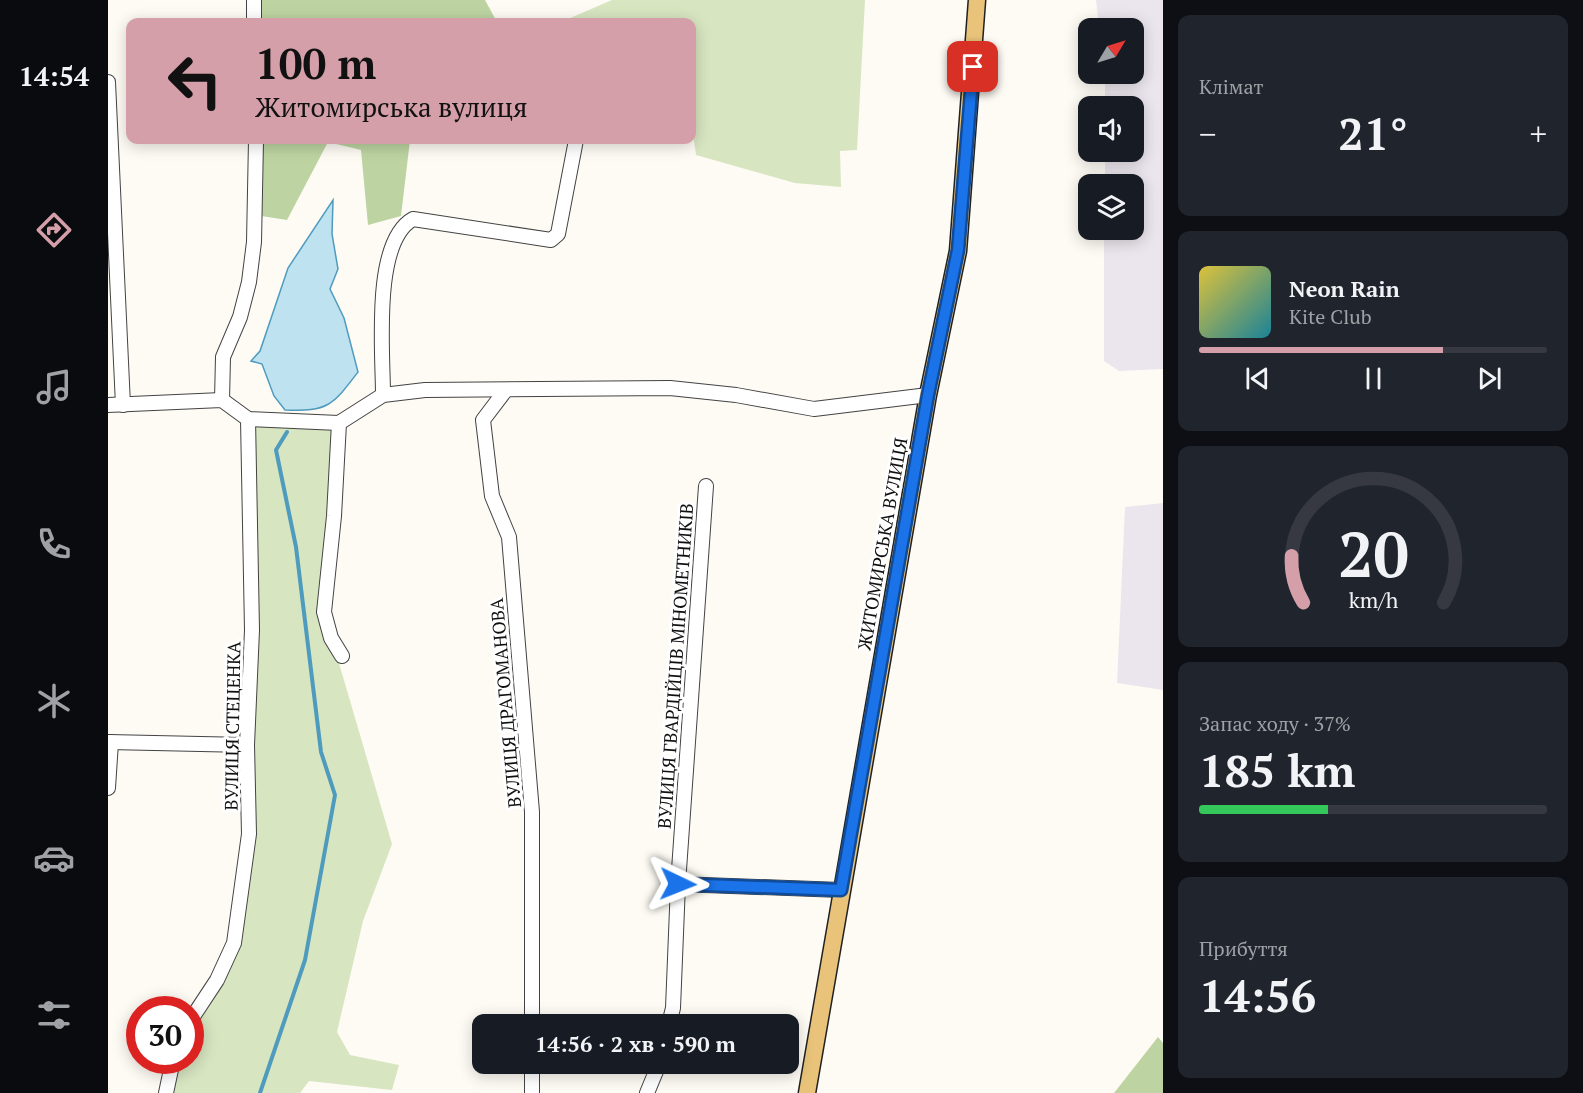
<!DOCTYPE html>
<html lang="uk">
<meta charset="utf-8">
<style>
body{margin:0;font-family:"PT Serif",serif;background:#20242c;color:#f1f3f6;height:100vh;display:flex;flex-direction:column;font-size:22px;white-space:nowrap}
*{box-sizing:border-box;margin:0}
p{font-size:20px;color:#9ea1a6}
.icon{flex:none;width:33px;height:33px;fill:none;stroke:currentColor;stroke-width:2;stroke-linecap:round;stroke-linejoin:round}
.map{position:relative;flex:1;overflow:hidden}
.side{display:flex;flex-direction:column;gap:15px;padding:15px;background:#0d0f14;width:420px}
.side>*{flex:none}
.top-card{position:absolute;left:18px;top:18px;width:570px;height:126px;border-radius:12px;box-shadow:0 3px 15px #0003;background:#d49fa8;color:#111;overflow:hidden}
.needle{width:39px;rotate:52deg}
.controls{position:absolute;left:970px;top:18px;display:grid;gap:12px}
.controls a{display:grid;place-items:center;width:66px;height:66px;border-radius:12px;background:#171b24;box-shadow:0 3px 15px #0003;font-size:30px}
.speed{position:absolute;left:18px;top:996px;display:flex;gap:12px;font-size:30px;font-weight:700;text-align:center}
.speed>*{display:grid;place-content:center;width:78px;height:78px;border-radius:50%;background:#171b24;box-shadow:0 3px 15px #0003;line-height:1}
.speed .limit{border:9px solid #d22;background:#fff;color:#111}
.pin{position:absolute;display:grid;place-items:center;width:51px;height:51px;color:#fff;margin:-26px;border-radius:12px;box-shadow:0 3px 9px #0006}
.me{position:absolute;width:66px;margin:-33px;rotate:92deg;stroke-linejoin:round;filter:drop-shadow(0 0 4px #0008)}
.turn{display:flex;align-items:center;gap:21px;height:126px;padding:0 30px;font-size:27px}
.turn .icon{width:78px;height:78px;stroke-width:2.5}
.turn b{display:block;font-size:42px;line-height:51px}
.big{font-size:45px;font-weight:700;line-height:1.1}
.side .widget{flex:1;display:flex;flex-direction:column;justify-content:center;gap:9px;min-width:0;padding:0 21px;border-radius:12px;background:#20242c}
.side .dial{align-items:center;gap:0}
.dial svg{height:156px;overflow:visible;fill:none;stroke:#363941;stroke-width:7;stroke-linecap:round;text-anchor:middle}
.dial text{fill:#f1f3f6;stroke:none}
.song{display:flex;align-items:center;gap:18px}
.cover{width:72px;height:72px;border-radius:9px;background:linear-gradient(135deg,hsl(50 70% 55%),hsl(190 70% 35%))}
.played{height:6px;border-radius:3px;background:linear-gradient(90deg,#d49fa8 70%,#363941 70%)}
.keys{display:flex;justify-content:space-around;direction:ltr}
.heat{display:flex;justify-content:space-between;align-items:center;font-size:33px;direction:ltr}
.charge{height:9px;border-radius:4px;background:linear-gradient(90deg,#34c759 37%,#363941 0)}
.trip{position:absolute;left:364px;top:1014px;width:327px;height:60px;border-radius:12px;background:#171b24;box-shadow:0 3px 15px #0003;font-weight:700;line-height:60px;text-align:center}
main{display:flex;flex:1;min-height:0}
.tabs{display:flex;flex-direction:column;width:108px;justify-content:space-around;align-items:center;background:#090b0e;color:#9ea1a6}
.tabs .icon{width:42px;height:42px}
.tabs .on{color:#d49fa8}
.tabs b{font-size:27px;color:#f1f3f6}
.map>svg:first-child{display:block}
.industrial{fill:#ebe6ed}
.green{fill:#d7e5c1}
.forest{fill:#bdd4a2}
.water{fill:#bee2ef;stroke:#4e9bbe;stroke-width:1.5}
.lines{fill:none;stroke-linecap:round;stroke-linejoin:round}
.stream{stroke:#4e9bbe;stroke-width:4}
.minor-casing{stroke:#434343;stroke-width:16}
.major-casing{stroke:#212121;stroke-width:19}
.minor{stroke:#fff;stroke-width:14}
.major{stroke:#e8c379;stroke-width:16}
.route-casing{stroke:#114b97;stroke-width:15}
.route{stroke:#1a73e8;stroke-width:10}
.labels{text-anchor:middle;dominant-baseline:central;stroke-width:6;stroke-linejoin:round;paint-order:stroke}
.street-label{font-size:18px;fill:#101010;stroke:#fff}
</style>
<main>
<nav class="tabs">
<b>14:54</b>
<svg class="icon on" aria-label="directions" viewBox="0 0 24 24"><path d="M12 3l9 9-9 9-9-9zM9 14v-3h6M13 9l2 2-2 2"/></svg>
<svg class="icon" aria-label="music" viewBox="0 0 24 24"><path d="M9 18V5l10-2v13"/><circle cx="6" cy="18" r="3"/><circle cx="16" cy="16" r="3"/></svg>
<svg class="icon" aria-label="phone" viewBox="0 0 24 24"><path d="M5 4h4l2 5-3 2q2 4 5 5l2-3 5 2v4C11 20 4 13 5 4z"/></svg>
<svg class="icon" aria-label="climate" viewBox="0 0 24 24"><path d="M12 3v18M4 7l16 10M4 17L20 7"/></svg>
<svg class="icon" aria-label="car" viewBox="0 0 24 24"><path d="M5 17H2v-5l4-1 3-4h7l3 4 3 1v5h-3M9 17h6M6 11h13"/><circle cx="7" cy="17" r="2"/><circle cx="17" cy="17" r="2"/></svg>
<svg class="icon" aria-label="filters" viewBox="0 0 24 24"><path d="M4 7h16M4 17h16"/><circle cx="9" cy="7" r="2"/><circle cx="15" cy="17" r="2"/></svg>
</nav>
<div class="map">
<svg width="1055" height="1093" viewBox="0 0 1055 1093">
<rect width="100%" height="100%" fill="#fefbf4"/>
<g class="industrial">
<polygon points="988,0 1055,0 1055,369 1011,371 996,361 996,230 1026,230 1026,184 997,184 997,152 1026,152 1026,106 997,106 997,74 1026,74 1026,28 991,28"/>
<polygon points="1055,503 1055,690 1009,683 1017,507"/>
</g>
<g class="green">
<polygon points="504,0 757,0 749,150 732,151 733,187 687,183 588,155 584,127 584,22 453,22"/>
<polygon points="140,419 231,423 216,612 284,844 255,921 229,1032 242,1055 291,1065 284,1090 201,1081 192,1093 58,1093 65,1061 82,1060 83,1021 126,943 141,834"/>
</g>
<g class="forest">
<polygon points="146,0 377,0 389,22 146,22"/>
<polygon points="148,140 302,140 293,216 260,225 253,150 220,142 179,220 147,215"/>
<polygon points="1050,1037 1055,1043 1055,1093 1006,1093"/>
</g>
<path class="water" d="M225,200L224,234L230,269L222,289L236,318L250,372C225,405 220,412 177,410L166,396L154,364L143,361L152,351L180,268Z"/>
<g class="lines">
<polyline class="stream" points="152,1093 197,960 227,795 213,752 188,547 168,450 179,432"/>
<g class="minor-casing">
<g id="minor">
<polyline points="146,0 146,22"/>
<polyline points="0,82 15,405"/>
<polyline points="397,391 375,420 384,496 401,537 424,812 424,1024"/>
<path d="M275,395C275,352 264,242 305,219L443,240L450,234L468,140"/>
<polyline points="114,400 115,357 132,317 141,282 146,242 148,140"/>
<polyline points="0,405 114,400 140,419 231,423 275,395 317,390 562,388 628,395 706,409 820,395"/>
<polyline points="231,423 226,516 216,612 223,638 234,656"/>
<polyline points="0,742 139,745"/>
<polyline points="0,788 3,742"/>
<polyline points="570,884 733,890"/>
<polyline points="82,1021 109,980 126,943 141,834 139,745 144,630 140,419"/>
<polyline points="561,1024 565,1008 570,884 598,486"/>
<polyline points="58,1093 65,1060"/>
<polyline points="424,1093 424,1064"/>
<polyline points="539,1093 551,1064"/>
</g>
</g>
<g class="major-casing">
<polyline id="major" points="699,1093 820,395 850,251 869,0"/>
</g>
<use href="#minor" class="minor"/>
<use href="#major" class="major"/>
</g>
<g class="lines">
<g class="route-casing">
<polyline id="route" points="570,884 733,890 820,395 850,250 865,67"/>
</g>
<use href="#route" class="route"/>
</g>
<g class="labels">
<g class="street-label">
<text transform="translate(774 544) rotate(-80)">ЖИТОМИРСЬКА ВУЛИЦЯ</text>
<text transform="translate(567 666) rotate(-86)">ВУЛИЦЯ ГВАРДІЙЦІВ МІНОМЕТНИКІВ</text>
<text transform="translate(397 703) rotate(-95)">ВУЛИЦЯ ДРАГОМАНОВА</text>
<text transform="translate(124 726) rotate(-89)">ВУЛИЦЯ СТЕЦЕНКА</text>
</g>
</g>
</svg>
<div class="controls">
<a><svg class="needle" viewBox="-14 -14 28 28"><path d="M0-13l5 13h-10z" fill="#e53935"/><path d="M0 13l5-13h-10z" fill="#9ea1a6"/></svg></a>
<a><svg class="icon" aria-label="sound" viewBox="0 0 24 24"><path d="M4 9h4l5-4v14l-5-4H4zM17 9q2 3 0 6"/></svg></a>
<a><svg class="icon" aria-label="layers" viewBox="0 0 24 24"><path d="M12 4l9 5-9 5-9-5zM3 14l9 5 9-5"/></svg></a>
</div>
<div class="speed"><div class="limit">30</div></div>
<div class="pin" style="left:865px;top:67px;background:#d93025"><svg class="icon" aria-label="arrive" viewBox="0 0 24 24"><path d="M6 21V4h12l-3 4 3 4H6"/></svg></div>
<svg class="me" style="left:570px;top:884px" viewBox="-20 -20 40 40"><path d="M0-17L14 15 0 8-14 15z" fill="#1a73e8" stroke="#fff" stroke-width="4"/></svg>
<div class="trip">14:56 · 2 хв · 590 m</div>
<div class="top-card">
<div class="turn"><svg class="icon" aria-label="left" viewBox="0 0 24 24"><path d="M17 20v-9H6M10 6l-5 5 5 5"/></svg><div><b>100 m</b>Житомирська вулиця</div></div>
</div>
</div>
<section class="side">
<div class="widget"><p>Клімат</p>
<div class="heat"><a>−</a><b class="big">21°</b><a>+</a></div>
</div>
<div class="widget">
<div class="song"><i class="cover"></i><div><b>Neon Rain</b><p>Kite Club</p></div></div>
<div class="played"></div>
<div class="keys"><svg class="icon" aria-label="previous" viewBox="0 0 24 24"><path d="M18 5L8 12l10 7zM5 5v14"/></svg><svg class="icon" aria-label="pause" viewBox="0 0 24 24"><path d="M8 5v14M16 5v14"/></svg><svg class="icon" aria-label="next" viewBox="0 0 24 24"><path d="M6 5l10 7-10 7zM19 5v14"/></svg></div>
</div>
<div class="widget dial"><svg viewBox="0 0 100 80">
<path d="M14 69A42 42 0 1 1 86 69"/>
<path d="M14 69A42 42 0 0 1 8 45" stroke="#d49fa8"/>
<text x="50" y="56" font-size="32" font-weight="700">20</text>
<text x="50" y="72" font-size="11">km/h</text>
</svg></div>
<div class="widget"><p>Запас ходу · 37%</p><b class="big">185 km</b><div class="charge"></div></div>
<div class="widget"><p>Прибуття</p><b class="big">14:56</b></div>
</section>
</main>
